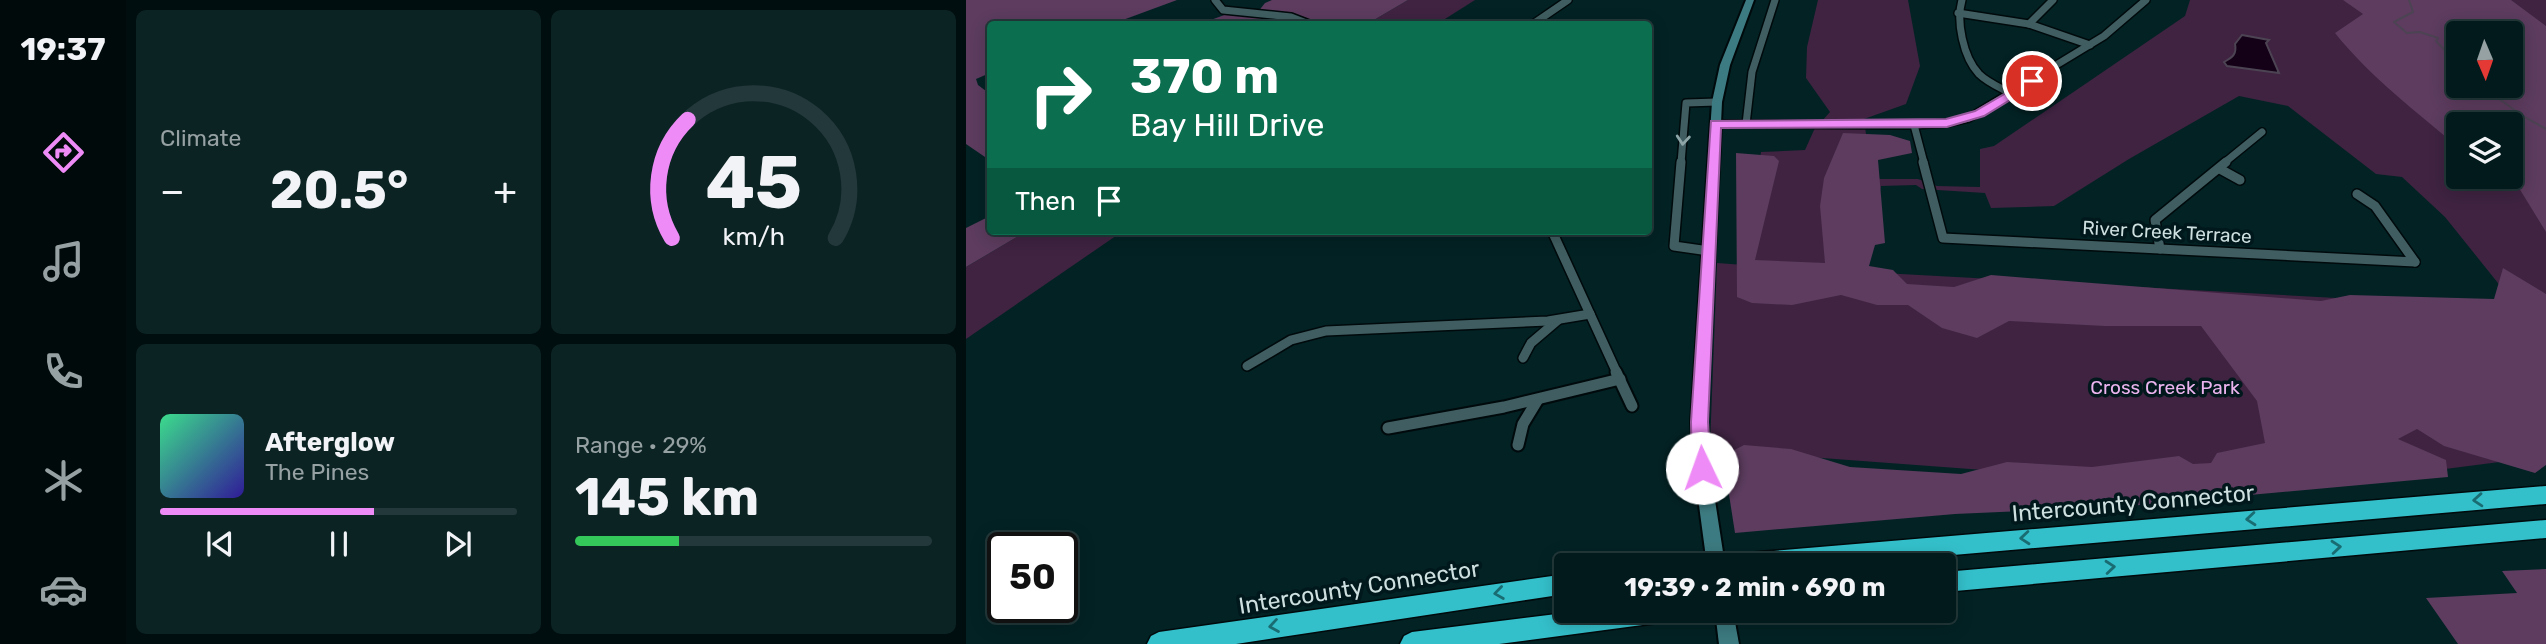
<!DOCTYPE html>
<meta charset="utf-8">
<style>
body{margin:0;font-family:Rubik,sans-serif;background:#0c2324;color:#f1f3f6;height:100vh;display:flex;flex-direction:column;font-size:26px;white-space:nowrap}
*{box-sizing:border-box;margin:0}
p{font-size:23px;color:#96a1a3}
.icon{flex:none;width:38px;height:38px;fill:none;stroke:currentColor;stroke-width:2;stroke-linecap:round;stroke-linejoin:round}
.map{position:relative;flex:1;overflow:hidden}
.drawer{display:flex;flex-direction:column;gap:10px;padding:10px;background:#010e0f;width:840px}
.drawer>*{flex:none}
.top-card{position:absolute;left:21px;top:21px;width:665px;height:214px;border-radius:7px;box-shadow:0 4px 18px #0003,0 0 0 2px #23383a;background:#0b6e4f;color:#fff;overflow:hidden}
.needle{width:46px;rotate:178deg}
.fabs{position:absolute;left:1480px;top:21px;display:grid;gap:14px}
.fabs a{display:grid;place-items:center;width:77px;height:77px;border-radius:7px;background:#021a1b;box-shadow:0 4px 18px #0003,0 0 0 2px #23383a;font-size:35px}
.speed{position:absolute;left:21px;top:532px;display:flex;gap:14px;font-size:35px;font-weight:700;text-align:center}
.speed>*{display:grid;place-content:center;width:91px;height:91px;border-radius:50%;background:#021a1b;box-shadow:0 4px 18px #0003,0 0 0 2px #23383a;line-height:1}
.speed .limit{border:4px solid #111;border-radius:10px;background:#fff;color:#111}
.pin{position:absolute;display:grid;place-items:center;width:60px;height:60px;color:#fff;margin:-30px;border:4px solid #fff;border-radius:50%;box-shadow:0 2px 7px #0007}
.me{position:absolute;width:77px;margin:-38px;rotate:357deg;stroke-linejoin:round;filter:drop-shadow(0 0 5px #0008)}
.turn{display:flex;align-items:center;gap:24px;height:147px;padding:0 28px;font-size:32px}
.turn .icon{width:91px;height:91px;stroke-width:2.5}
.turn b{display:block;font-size:49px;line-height:60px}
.then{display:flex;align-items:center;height:66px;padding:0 28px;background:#0003;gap:14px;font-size:26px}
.big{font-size:52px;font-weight:700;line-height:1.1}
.drawer .widget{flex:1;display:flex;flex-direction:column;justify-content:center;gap:10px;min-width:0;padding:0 24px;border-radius:10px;background:#0c2324}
.drawer .dial{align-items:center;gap:0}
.dial svg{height:182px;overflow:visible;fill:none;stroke:#23383a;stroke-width:7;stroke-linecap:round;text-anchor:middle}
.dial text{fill:#f1f3f6;stroke:none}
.song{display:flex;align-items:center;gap:21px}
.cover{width:84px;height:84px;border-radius:10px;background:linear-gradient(135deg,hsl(150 70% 55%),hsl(250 70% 35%))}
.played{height:7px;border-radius:4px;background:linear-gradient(90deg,#ef8bf6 60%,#23383a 60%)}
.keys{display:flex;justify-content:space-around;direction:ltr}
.heat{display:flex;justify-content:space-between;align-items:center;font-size:38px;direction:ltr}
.charge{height:10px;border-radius:5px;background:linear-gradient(90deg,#34c759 29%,#23383a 0)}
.drawer .tiles{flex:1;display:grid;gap:10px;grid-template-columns:repeat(2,1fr)}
.trip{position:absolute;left:588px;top:553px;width:402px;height:70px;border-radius:7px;background:#021a1b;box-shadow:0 4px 18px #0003,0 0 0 2px #23383a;font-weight:700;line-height:70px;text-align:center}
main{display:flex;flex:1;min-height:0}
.menu{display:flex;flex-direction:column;width:126px;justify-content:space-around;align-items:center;background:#010a0b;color:#96a1a3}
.menu .icon{width:49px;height:49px}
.menu .current{color:#ef8bf6}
.menu b{font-size:32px;color:#f1f3f6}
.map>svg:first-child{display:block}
.green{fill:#3f2341;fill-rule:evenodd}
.forest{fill:#5d3c5f;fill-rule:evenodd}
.water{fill:#140017;stroke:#4c4353;stroke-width:2}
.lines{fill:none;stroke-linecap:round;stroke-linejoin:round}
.stream{stroke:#4c4353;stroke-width:2}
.street-far2-casing{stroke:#000a0c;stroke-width:10}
.street-far1-casing{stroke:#000a0c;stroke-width:12}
.street-casing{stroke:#000a0c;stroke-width:15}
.secondary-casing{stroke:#000a0c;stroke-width:4}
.highway-casing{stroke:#000a0c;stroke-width:3}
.street-far2{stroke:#405e61;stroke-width:7}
.street-far1{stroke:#405e61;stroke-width:9}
.street{stroke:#405e61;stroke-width:11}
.secondary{fill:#3c7b81;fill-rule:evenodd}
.highway{fill:#34c0cb;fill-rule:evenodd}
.oneway{stroke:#8ea5a7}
.oneway2{stroke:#1a6c73}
.route{fill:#ef8bf6;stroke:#9b5aa0;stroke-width:2}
.labels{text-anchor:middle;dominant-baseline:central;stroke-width:7;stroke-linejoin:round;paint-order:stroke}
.street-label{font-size:19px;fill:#cedfe0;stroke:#00181b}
.park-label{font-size:19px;fill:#ecb4ef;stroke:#00181b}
.near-street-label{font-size:23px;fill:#cedfe0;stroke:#00181b}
</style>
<main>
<nav class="menu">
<b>19:37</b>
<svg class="icon current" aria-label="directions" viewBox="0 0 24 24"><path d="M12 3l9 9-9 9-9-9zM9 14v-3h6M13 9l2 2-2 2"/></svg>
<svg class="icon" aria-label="music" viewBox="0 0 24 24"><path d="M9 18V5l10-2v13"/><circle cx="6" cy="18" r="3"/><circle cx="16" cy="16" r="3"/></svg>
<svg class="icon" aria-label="phone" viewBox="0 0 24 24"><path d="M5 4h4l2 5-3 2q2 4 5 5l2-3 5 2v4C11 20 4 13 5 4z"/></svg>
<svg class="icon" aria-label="climate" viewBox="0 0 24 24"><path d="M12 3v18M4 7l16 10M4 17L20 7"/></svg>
<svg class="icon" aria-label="car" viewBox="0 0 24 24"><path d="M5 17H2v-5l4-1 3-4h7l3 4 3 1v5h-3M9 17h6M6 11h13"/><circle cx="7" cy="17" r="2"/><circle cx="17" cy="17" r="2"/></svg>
</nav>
<section class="drawer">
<div class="tiles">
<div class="widget"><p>Climate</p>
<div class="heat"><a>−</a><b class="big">20.5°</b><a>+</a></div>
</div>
<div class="widget dial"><svg viewBox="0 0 100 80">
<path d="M14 69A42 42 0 1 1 86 69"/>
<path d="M14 69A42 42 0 0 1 21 17" stroke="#ef8bf6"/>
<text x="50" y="56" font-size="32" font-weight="700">45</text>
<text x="50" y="72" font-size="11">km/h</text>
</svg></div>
<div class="widget">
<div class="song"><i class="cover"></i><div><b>Afterglow</b><p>The Pines</p></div></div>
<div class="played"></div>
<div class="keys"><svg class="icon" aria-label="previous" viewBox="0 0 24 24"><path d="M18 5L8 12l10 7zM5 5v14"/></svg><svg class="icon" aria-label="pause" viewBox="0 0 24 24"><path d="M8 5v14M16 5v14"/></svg><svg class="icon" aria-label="next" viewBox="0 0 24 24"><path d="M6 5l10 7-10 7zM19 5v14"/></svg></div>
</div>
<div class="widget"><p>Range · 29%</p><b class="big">145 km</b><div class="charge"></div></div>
</div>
</section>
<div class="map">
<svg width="1580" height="644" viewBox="0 0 1580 644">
<rect width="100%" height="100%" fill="#032224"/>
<g class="green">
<polygon points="442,0 509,0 471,24 401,24"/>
<path d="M852,0H942L954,66L940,104L898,119L906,179H952L971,186L1014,187V149L1028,146L1219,16L1224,0H1580V456L1371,483L1084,475L775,452L744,445L751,263L778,265L795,152L839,150L848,130L864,112L840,78L841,47ZM1493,33H1545V86H1493ZM1273,96L1322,106L1410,174L1436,177L1479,217L1552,308L898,272L915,186L950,185L956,189L1019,193L1025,208L1088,206L1163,159ZM1493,124H1545V177H1493Z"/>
<polygon points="61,231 157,231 0,339 0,267"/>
</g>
<g class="forest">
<polygon points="0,0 211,0 146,24 24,24 24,73 10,79 12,85 24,94 24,167 19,157 0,144"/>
<polygon points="306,0 442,0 401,24 350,24 332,16 291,13 299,3"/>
<path d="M1377,0H1545L1580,26V232L1553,188L1536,177H1545V124H1493V148C1451,112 1404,77 1369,33L1397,14ZM1545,33V86H1493V33Z"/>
<polygon points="261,14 300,17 334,24 234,24"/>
<polygon points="877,133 924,135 944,141 946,153 912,160 919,243 909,245 903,266 927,270 941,284 988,287 1025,275 1355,301 1384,295 1528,299 1537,268 1580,294 1580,465 1569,473 1478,446 1451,429 1432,439 1480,460 1482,477 1152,507 989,514 769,533 757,456 778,445 825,449 884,467 995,474 1041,462 1126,467 1213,456 1227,464 1245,463 1251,453 1299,443 1291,401 1235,326 1139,326 1043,321 1011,338 976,328 942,305 911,305 875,295 826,305 786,303 771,297 770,153 808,156 813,161 789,260 859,263 854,206 858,178"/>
<polygon points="24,216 24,231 61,231 0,267 0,228"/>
<polygon points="1580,569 1580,644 1492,644 1460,598 1551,593 1536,571"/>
</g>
<path class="water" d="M1276,35L1303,40L1300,43L1313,73L1261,66L1258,62C1267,57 1271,54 1269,44Z"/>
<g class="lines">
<g class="stream">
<polyline points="1443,0 1447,12 1428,22 1441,33 1454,32 1472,38 1470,41 1486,58 1481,64 1493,72"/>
<polyline points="1516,86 1555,115 1580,129"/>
</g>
<g class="street-far2-casing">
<g id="street-far2">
<polyline points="249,0 257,10 325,17 343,24"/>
<path d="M996,0C990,21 997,57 1013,74C1022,83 1035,88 1046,94"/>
<polyline points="992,13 1063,24 1124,45"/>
<polyline points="567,24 602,0"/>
<polyline points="1063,24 1087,0"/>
<polyline points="749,124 948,125 981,123 1003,118 1138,36 1180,0"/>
<polyline points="780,124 786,72 809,0"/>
<polyline points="948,125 958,163"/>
<polyline points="715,163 720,103 751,102"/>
<polyline points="1258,163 1296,132"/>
</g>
</g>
<g class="street-far1-casing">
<g id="street-far1">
<polyline points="715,162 708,246 743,251"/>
<polyline points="957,162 977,238 1449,262"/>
<polyline points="1254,169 1274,180"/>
<polyline points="1391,194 1409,206 1449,262"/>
<polyline points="586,231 651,373"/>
<polyline points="1194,249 1189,220 1260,162"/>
<polyline points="557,358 565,343 592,320"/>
<polyline points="281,366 325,340 360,331 582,321 624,314"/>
</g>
</g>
<g class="street-casing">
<g id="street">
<polyline points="650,372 666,406"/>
<polyline points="422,428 538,407 654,379"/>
<polyline points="552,445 557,424 571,401"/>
</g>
</g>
<g class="secondary-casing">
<g id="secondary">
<polygon points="780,0 788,0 764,65 756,102 741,422 744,468 759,565 741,565 728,468 725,422 746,102 754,65"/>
<polygon points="749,611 767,611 773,644 753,644"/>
</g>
</g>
<g class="highway-casing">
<g id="highway">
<polygon points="1580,486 1580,504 872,565 748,565 751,558 759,555"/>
<polygon points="1580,520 1580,538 978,592 978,572"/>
<polygon points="600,574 600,594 270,644 181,644 185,636 193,632"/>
<polygon points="615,611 711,611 707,619 699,622 533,644 434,644 438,636 446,632"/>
</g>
</g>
<use href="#street-far2" class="street-far2"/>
<use href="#street-far1" class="street-far1"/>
<use href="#street" class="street"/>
<use href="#secondary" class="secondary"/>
<use href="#highway" class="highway"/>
</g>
<defs><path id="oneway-chevron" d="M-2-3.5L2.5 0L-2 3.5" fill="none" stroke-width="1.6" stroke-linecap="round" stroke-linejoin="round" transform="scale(1.75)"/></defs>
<use class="oneway" href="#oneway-chevron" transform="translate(717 140) rotate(95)"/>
<g class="oneway2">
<use href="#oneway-chevron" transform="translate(1512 500) rotate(176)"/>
<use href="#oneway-chevron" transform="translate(1285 519) rotate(175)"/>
<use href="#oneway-chevron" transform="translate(1059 538) rotate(175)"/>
<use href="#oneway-chevron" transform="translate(1370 547) rotate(-5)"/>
<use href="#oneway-chevron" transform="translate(1144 567) rotate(-5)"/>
<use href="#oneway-chevron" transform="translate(533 593) rotate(172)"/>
<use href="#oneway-chevron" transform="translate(308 626) rotate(171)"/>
</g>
<polygon class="route" points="1066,78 1070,79 1070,84 1018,116 981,127 755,128 742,422 745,468 742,473 736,475 729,473 726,468 725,422 745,121 980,119 1009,111"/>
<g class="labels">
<g class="street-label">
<text transform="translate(1201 232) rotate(3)">River Creek Terrace</text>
</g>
<g class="park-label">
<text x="1199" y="387">Cross Creek Park</text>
</g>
<g class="near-street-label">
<text transform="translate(1167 503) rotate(-5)">Intercounty Connector</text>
<text transform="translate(393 587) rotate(-9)">Intercounty Connector</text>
</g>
</g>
</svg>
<div class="fabs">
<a><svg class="needle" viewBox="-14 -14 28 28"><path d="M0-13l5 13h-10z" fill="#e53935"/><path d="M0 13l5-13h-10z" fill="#96a1a3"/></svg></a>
<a><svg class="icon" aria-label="layers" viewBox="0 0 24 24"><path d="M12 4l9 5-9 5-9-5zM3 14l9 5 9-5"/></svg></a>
</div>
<div class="speed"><div class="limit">50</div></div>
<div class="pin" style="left:1066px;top:81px;background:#d93025"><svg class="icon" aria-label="arrive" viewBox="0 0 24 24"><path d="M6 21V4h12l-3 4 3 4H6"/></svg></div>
<svg class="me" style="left:736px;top:468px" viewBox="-20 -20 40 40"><circle r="19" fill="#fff"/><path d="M0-13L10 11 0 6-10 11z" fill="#ef8bf6"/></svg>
<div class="trip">19:39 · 2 min · 690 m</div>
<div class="top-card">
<div class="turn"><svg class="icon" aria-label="right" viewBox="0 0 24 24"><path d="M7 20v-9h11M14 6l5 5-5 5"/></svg><div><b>370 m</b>Bay Hill Drive</div></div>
<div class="then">Then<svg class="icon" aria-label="arrive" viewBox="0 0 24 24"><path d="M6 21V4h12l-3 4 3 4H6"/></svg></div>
</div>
</div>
</main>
